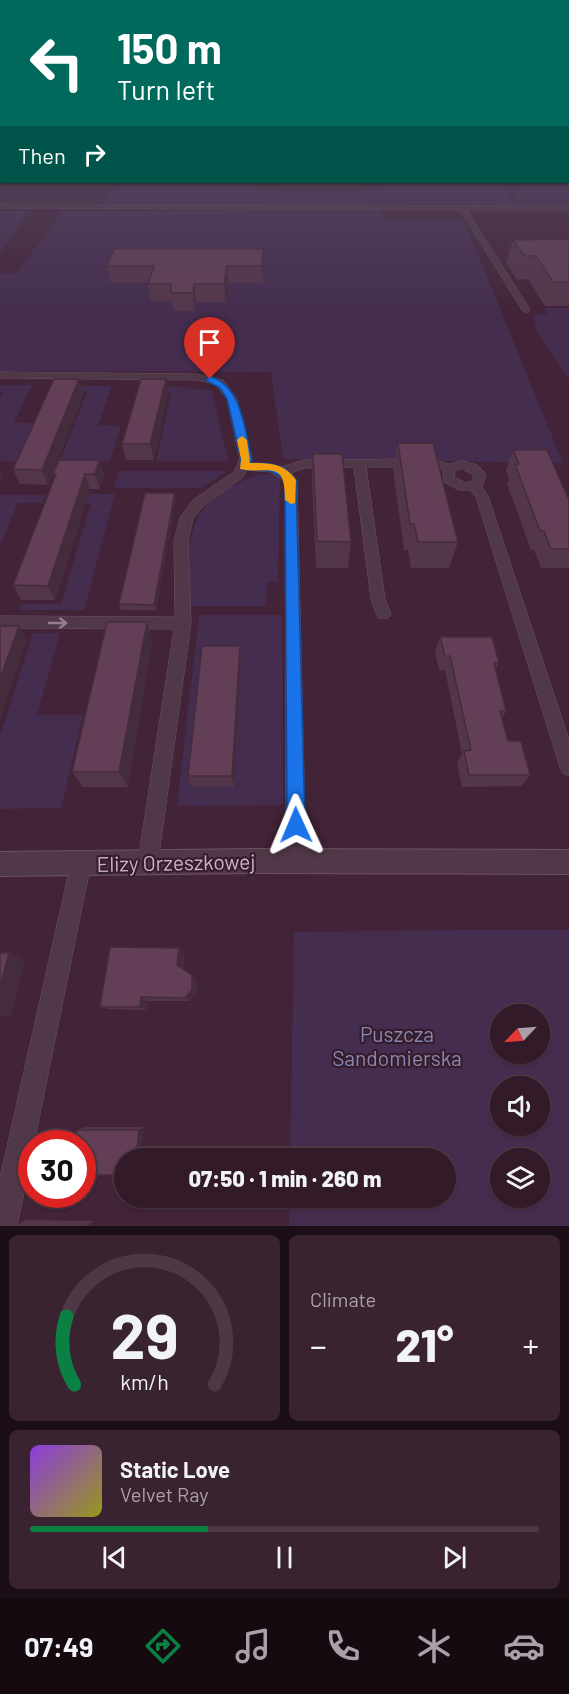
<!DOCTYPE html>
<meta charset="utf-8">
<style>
body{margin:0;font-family:Barlow,sans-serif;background:#3a2331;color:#f1f3f6;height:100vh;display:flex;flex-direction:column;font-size:22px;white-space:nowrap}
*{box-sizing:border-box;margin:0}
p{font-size:20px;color:#a8a1a8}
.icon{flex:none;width:33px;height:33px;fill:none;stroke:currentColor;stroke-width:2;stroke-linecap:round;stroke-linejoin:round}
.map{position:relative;height:1226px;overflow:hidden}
.side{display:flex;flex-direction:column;gap:9px;padding:9px;background:#1c0e17;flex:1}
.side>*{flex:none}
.guide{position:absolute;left:0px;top:0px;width:570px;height:183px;box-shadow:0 2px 4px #0004,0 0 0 2px #4d3846;background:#00695c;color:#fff;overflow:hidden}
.needle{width:39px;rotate:245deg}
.fabs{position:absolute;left:490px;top:1004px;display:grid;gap:12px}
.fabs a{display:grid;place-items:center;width:60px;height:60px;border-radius:50%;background:#321a29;box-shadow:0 2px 4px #0004,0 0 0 2px #4d3846;font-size:30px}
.speed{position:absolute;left:18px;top:1130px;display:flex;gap:12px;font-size:30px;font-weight:700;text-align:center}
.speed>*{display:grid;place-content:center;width:78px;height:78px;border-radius:50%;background:#321a29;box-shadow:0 2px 4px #0004,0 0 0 2px #4d3846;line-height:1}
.speed .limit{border:9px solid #d22;background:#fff;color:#111}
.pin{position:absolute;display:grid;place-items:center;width:51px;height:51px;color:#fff;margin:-62px -26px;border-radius:50% 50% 50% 0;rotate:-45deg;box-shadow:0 0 6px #0007}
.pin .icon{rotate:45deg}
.me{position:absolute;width:66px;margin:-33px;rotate:359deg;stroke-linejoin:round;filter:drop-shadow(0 0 4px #0008)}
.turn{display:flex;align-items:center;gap:21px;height:126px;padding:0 18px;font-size:27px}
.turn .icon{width:78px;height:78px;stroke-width:2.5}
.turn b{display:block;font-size:42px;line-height:51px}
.then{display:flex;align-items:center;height:57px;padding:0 18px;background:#0003;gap:12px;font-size:22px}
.big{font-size:45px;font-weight:800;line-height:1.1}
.side .widget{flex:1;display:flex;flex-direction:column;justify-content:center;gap:9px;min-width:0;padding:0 21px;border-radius:9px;background:#3a2331}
.side .dial{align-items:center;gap:0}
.dial svg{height:156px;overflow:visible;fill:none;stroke:#4d3846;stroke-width:7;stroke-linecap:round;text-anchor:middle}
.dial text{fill:#f1f3f6;stroke:none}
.song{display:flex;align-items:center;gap:18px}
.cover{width:72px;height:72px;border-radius:9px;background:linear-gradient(135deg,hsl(270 70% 55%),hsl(60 70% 35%))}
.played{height:6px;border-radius:3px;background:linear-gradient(90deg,#0b8043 35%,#4d3846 35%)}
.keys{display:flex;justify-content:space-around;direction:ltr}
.heat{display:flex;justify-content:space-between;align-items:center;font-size:33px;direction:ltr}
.side .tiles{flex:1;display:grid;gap:9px;grid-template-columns:1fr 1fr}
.widget:last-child{grid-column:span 2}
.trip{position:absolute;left:114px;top:1148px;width:342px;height:60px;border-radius:30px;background:#321a29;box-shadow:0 2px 4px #0004,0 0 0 2px #4d3846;font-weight:800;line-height:60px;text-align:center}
.tab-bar{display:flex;height:96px;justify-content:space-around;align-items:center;background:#140a10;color:#a8a1a8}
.tab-bar .icon{width:42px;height:42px}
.tab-bar .selected{color:#0b8043}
.tab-bar b{font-size:27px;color:#f1f3f6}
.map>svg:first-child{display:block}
.green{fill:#442d4e;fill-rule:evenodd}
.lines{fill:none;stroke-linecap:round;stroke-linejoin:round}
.minor-casing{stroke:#6c5363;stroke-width:1}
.tertiary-casing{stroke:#6c5363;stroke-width:2}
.minor{fill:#513848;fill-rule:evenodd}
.tertiary{fill:#513848;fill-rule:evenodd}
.wall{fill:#54364a}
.shaded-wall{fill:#452c3c}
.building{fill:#623f56;stroke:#452c3c;stroke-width:1.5}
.oneway{stroke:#957c8c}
.route{fill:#1a73e8;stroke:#114b97;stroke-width:1.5}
.slow{fill:#f59e0b}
.labels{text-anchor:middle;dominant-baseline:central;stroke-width:4.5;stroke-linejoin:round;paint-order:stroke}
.near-street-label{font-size:21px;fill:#ccb4c3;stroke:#361d2d}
.near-park-label{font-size:21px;fill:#8888b1;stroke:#361d2d}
</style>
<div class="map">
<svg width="569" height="1226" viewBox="0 0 569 1226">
<rect width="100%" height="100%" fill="#422337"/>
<g class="green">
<polygon points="569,181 569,204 523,204 512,189 519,187 517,184"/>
<path d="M25,182H126L125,184L135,182H256L255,191C284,190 366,199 388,184V182L493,184L505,189L515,204L103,203L111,190L123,184Z"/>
<polygon points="0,211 28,211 0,255"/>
<polygon points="62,211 381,211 384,220 464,220 563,463 283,459 271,372 0,371 0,273 17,273"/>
<polygon points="544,308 569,308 569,380 537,332 533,315 548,314"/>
<polygon points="0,385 32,385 14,423 37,423 20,461 0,461 0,398 3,392 0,392"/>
<polygon points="62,386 112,386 98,425 121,426 110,461 60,460 87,392 59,392"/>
<polygon points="142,386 186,387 212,391 228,461 156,461 171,392 140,392"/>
<polygon points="119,471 227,471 201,488 114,488"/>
<path d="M280,473L278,582H267L266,606H189C189,558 180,516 228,488C249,477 256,474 280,473Z"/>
<polygon points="57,494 115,494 84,610 19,610 21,604 61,604 91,503 55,502"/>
<polygon points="0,495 46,495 43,503 18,503 0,546"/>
<polygon points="199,615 282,615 283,805 177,806"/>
<polygon points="33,633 60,633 37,715 83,715 61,808 0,809 0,735"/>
<path d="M456,930H569V1226H289L290,1197H446V1158H290L294,932ZM501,1014H540V1053H501ZM501,1086H540V1125H501ZM501,1158H540V1197H501Z"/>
</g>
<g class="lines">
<g class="minor-casing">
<g id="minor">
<polygon points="0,204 569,206 569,210 467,210 530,310 526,313 522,310 460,210 0,208"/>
<path d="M0,372L196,374L223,380L237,399L252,459L250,462L282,467L303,460L427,459L449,464L463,461L477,465L486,474L482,487L488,496L569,740V776L563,773L560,767L476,497L470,490H459L444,482L443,470L427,467H366L385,599L391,614L388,618H378L371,599L354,467L304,468L291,473L297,480L306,861L303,868L296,871L289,868L286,861L285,481L271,472L247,470L243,477L203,506L193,519L188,541L191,623L158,861L155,868L148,871L141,868L138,861L174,629L0,628V616L175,617L174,541L180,518L193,500L234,472L240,459L227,399L215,384L196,380L0,378ZM463,469L474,475L472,481L465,483L454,477L455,471Z"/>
<polygon points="81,853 88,856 91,863 34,1143 32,1143 32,1154 17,1226 0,1226 0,1178 71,863 74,856"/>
</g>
</g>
<g class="tertiary-casing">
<polygon id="tertiary" points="258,849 569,850 569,874 258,873 0,876 0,852"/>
</g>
<use href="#minor" class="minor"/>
<use href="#tertiary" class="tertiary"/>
</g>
<g class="wall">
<polygon points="452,182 559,182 558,183 453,184"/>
<polygon points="569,239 569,306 545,306 528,279 517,280 506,263 513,240"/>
<polygon points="263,265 263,283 228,283 226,302 196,302 195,311 174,311 172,301 151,301 148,283 111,283 107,266"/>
<polygon points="166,379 168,394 154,460 126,460 122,444"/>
<polygon points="84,394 48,485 20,484 13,469"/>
<polygon points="398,443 458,542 449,568 411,568 408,550 404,550 393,470"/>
<polygon points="513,450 569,500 569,568 541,568 534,550 531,550 507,484 509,480 506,470"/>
<polygon points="313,454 351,542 348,568 316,568 312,480"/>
<polygon points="99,460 104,475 100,489 90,489 55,600 21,600 13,585 55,478 53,474"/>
<polygon points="176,498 156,610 121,610 119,604"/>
<polygon points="147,622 152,640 128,787 83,787 72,772"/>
<polygon points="440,637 499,663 495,670 506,711 502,718 508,741 530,775 521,786 462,787 457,762 462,754 445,670 439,670 435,652"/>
<polygon points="241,660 234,787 192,787 188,776"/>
<polygon points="184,953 183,969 197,980 197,993 190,1001 148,1001 147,1010 109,1009 100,1007"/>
<polygon points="85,1127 144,1127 82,1175 77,1130"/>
<polygon points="26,1220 93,1221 92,1226 16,1226"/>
</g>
<g class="shaded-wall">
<polygon points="2,161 2,175 0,177 0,163"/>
<polygon points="263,249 263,283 262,266"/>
<polygon points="227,266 228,283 226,302 224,284"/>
<polygon points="194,284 196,302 195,311 193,293"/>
<polygon points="79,379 84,394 48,485 42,470"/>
<polygon points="166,379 168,394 154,460 150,444"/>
<polygon points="99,460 104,475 100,489 95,474"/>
<polygon points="0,468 3,475 0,482"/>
<polygon points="85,474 90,489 55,600 48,586"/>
<polygon points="175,493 176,498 156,610 154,605"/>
<polygon points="147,622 152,640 128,787 119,772"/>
<polygon points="19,626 27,640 0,722 0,679"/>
<polygon points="240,646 241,660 234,787 232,776"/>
<polygon points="179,948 184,953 182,970 177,965"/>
<polygon points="9,953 25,960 11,1017 0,1016 0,987"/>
<polygon points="192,975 197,980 197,993 190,1001 185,998"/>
<polygon points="141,997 148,1001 147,1010 140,1007"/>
<polygon points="144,1127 141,1158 136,1158 139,1130"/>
<polygon points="93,1221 92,1226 86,1226"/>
</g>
<g class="building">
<polygon points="0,146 2,146 2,161 0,163"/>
<polygon points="569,239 569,282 553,282 536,256 524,256 513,240"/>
<polygon points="114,249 263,249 262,266 227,266 224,284 194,284 193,293 171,293 171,284 148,284 154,266 107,266"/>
<polygon points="54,379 79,379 42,470 13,469"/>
<polygon points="141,379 166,379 150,444 122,444"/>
<polygon points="398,443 433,443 458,542 418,542 414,524 410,524"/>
<polygon points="513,450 547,450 569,500 569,549 551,549 544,531 540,531 515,464 519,464"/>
<polygon points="313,454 342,454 351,542 317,541"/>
<polygon points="59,460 99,460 95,474 85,474 48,586 13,585 56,474 53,474"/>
<polygon points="145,493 175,493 154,605 119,604"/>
<polygon points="107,622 147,622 119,772 72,772"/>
<polygon points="0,626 19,626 0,679"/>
<polygon points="440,637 492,637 499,663 494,663 506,711 500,711 508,741 521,741 530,775 469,775 464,751 471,750 450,656 445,656"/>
<polygon points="202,646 240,646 232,776 188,776"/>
<polygon points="110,947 179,948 177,965 192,975 192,990 185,998 141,997 140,1007 100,1007"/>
<polygon points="0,953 9,953 0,987"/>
<polygon points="77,1130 139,1130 136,1158 124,1158 124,1175 82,1175 82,1143 75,1143"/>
</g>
<defs><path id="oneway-shaft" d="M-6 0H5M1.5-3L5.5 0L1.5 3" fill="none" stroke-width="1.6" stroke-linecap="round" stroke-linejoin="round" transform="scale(1.5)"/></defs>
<use class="oneway" href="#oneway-shaft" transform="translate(58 623)"/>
<linearGradient id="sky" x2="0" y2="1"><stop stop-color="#24131e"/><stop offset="0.46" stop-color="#54455e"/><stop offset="1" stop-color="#54455e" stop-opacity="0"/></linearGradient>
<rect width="569" height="318" fill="url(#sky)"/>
<path class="route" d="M210,376C243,387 244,429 252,459L250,463C270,463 284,463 296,480L305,825L302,831L296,834L290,831L287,825L285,481C273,466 257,472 240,469L241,459L227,399L220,388L207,381L206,379Z"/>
<path class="slow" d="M242,436L247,440L250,463C270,463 284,463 296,480L295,503L291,504L285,500C285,458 269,475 240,469L241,459L237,440Z"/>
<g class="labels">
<g class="near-street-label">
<text transform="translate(176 862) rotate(-1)">Elizy Orzeszkowej</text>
</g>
<g class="near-park-label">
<text x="397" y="1033">Puszcza<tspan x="397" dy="24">Sandomierska</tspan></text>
</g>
</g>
</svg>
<div class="fabs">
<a><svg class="needle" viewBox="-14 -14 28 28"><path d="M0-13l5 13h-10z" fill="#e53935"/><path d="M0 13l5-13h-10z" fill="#a8a1a8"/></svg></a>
<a><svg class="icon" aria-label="sound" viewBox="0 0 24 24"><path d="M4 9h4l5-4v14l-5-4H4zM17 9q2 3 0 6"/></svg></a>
<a><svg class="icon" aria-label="layers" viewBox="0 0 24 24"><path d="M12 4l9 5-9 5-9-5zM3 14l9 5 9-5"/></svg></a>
</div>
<div class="speed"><div class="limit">30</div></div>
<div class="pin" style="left:210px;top:379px;background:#d93025"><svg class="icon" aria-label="arrive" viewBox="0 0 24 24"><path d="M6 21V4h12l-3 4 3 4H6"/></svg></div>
<svg class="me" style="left:296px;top:825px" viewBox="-20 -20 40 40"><path d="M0-17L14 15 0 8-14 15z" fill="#1a73e8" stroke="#fff" stroke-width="4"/></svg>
<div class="trip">07:50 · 1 min · 260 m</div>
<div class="guide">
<div class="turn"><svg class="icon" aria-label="left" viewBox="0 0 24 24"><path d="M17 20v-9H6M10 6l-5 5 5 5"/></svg><div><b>150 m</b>Turn left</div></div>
<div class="then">Then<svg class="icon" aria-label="right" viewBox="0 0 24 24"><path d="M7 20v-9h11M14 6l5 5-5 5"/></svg></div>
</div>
</div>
<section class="side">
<div class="tiles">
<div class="widget dial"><svg viewBox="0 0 100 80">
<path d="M14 69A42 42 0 1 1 86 69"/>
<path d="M14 69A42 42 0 0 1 10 34" stroke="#0b8043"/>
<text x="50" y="56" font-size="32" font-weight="700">29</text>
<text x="50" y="72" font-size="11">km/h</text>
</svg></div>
<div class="widget"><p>Climate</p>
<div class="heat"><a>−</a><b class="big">21°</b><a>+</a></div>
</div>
<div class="widget">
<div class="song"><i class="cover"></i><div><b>Static Love</b><p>Velvet Ray</p></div></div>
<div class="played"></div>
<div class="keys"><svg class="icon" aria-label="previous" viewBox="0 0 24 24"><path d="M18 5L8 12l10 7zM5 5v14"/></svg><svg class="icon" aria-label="pause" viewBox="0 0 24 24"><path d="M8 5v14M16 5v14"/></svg><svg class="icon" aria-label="next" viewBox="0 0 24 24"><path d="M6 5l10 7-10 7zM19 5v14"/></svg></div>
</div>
</div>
</section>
<nav class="tab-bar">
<b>07:49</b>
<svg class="icon selected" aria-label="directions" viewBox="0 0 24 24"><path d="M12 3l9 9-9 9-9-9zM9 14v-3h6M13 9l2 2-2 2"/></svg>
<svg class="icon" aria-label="music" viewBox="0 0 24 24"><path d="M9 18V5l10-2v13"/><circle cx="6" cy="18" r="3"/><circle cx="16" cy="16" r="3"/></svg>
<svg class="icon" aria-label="phone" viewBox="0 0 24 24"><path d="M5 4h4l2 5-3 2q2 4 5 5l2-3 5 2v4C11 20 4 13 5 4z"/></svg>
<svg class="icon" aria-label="climate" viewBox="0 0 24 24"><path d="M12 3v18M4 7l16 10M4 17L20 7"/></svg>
<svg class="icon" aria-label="car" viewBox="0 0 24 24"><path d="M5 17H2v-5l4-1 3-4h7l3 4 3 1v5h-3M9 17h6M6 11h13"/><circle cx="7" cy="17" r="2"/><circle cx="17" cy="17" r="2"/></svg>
</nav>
